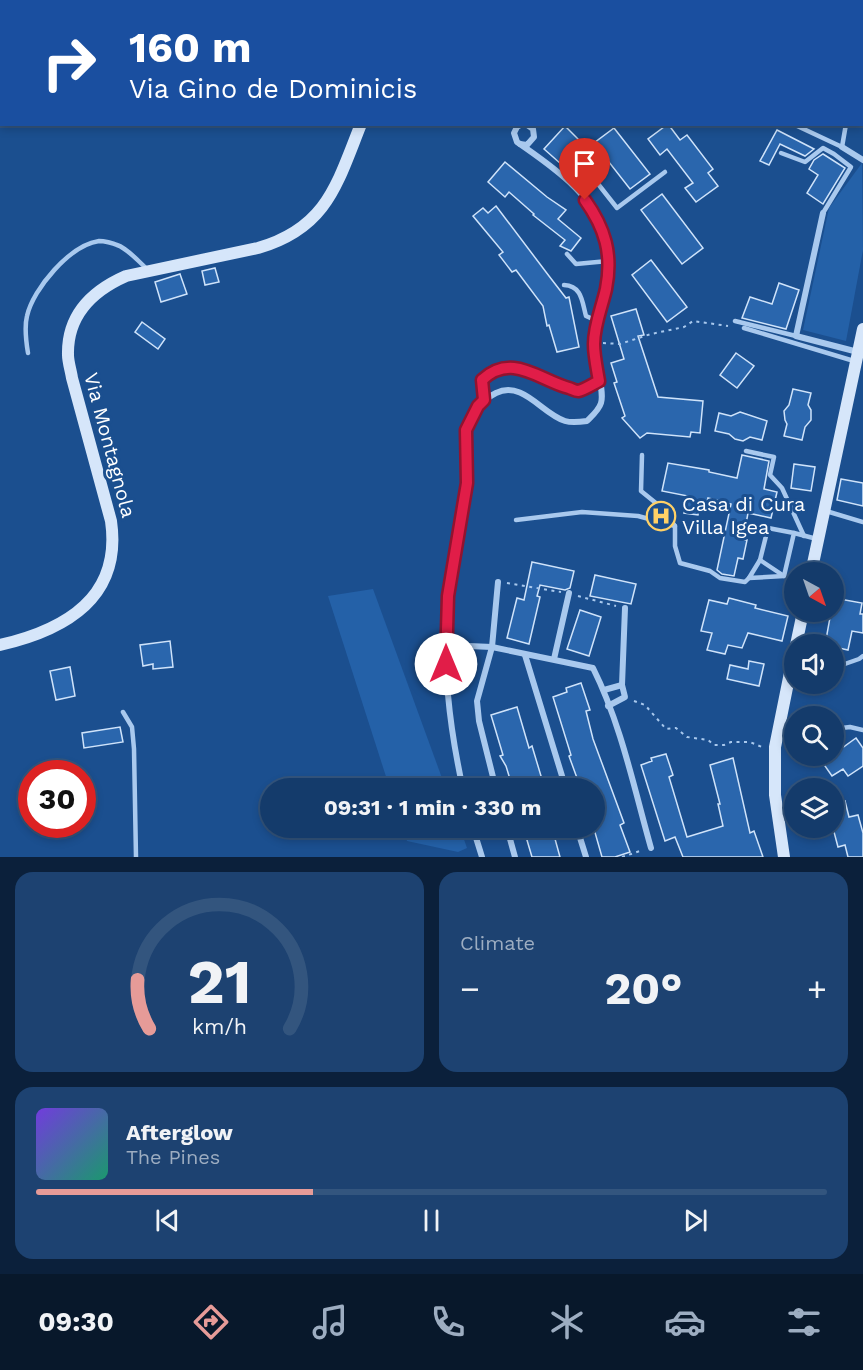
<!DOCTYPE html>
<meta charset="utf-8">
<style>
body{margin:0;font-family:"Work Sans",sans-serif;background:#1d4271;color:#f1f3f6;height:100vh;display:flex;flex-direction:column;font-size:22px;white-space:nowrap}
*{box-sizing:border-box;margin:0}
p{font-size:20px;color:#9dadc1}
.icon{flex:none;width:33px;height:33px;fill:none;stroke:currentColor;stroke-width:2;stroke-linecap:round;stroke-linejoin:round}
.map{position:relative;height:857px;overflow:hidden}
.drawer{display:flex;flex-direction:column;gap:15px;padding:15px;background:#0b203b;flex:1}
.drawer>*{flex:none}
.top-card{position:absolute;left:0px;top:0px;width:864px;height:126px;box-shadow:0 3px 9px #0003,0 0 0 2px #33557e;background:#1a4fa0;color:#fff;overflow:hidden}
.needle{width:39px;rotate:140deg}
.controls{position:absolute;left:784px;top:562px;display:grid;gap:12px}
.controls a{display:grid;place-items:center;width:60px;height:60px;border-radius:50%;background:#143b6b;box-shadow:0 3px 9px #0003,0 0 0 2px #33557e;font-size:30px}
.speed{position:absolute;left:18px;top:760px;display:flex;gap:12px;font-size:30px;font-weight:700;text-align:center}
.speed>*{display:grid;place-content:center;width:78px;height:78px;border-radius:50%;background:#143b6b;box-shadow:0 3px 9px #0003,0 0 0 2px #33557e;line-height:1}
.speed .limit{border:9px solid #d22;background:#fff;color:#111}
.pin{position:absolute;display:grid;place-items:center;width:51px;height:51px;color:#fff;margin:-62px -26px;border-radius:50% 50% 50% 0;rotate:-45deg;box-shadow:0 0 6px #0007}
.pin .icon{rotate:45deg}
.me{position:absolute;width:66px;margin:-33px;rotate:0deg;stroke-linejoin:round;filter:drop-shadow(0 0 4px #0008)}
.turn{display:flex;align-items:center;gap:21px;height:126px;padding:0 30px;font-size:27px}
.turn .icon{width:78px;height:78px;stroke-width:2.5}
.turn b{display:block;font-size:42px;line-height:51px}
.big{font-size:45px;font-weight:700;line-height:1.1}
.drawer .tile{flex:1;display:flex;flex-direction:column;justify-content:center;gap:9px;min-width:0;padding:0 21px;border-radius:18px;background:#1d4271}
.drawer .dial{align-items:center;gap:0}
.dial svg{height:156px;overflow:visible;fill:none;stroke:#33557e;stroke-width:7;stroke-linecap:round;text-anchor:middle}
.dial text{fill:#f1f3f6;stroke:none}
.song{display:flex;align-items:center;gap:18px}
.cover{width:72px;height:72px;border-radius:9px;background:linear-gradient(135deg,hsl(260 70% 55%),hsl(160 70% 35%))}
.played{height:6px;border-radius:3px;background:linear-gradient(90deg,#e69b98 35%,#33557e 35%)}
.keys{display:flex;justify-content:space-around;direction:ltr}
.heat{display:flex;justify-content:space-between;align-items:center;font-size:33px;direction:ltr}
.drawer .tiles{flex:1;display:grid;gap:15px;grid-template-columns:1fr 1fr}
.tile:last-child{grid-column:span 2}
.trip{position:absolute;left:260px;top:778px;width:345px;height:60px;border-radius:30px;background:#143b6b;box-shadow:0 3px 9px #0003,0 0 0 2px #33557e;font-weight:700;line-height:60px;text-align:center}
.tab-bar{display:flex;height:96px;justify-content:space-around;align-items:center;background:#08182b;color:#9dadc1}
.tab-bar .icon{width:42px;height:42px}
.tab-bar .selected{color:#e69b98}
.tab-bar b{font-size:27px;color:#f1f3f6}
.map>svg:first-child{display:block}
.green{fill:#2461a8}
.building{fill:#2a66ad;stroke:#cfe3fa;stroke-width:1.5}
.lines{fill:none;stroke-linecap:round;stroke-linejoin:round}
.path{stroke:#a9c9ee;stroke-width:2;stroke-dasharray:3 4.5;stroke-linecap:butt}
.service{stroke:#a9c9ee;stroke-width:4.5}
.minor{stroke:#a9c9ee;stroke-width:6}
.secondary{stroke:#d6e6fa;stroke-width:12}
.route-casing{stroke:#92132f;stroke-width:15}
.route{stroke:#e11d48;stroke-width:10}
.labels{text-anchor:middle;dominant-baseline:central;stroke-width:6;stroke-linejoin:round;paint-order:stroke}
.street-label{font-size:20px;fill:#fff;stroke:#1b4f8f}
.poi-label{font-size:20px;fill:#fff;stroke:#1b4f8f;text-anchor:start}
</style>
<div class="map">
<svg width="863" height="857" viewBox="0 0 863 857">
<rect width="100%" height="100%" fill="#1b4f8f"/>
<g class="green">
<polygon points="862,163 863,250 846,341 803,330 829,208"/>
<polygon points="373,589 446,789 390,789 328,596"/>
<polygon points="403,828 460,828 467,848 458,852 407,841"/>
</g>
<g class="building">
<polygon points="668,124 680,140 687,135 713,169 708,173 718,186 696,202 685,188 693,183 667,149 660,155 648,139"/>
<polygon points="565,126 581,142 561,164 544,149"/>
<polygon points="614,128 650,174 630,189 594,143"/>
<polygon points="777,130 814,149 805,156 780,144 769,165 760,161"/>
<polygon points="823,154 845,168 823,204 807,193 818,175 809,169 814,160"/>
<polygon points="505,162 547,197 566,210 558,219 581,238 571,251 560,246 565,240 533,215 534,214 509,192 505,197 488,182"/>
<polygon points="662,194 703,248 682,264 641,210"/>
<polygon points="496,206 549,276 566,298 569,297 579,347 557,352 549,325 547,326 543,306 516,270 512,272 499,255 503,252 473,216 483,208 488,213"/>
<polygon points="651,260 687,307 667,322 632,275"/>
<polygon points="215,268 219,282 205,285 202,271"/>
<polygon points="180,274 187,294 161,302 155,282"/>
<polygon points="779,283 799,290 786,329 742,318 750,297 772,304"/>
<polygon points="636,309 644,335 638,336 658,397 703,401 700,433 691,432 690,437 647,433 640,438 622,418 625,416 614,383 617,382 611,363 624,359 611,316"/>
<polygon points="142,322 165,339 158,349 135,332"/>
<polygon points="736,353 754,366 737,388 720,375"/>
<polygon points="793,389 811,393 808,405 811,410 811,420 805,427 802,440 784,436 787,424 785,420 784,411 789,405"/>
<polygon points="740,412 767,421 762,440 750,437 743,441 735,439 729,434 715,431 719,413 731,416"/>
<polygon points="742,455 769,461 764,489 777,492 771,518 748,513 743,540 747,540 743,559 738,558 734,576 722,574 717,570 731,504 708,498 707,502 701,500 698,515 684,513 688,496 662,491 668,463 709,470 709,472 737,478"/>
<polygon points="794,464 815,467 811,491 791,488"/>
<polygon points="841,479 863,483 863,506 837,500"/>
<polygon points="532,562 574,571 570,588 565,590 540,585 537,596 540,597 529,644 507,638 517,598 524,600"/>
<polygon points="595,575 636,584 631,604 590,596"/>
<polygon points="729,598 756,605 755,608 788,616 782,641 748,633 742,648 728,645 725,654 707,650 712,633 701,631 709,600 727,604"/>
<polygon points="834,598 862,603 860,614 863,614 863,633 852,631 848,650 834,647 834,645 825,645 831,612 834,612"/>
<polygon points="580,610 601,617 589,656 567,649"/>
<polygon points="170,641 173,667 153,669 153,664 143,666 140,645"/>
<polygon points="749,661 764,664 759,686 727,679 730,665 748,669"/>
<polygon points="70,667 75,696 56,700 50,671"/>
<polygon points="581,683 590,710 586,711 593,739 624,823 620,825 630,852 615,857 602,857 594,829 594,789 581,789 569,756 571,755 553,697 567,692 566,688"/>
<polygon points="517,707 529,748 532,746 544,786 534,789 513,789 506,766 500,756 503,755 491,715"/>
<polygon points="120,727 123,742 84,748 82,733"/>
<polygon points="856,738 863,748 863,766 848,776 843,769 832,776 818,756 834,756 834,754"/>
<polygon points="666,754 673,775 669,777 687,837 723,826 718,804 720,804 710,765 733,758 750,833 754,831 763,857 683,857 675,837 665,841 641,765 652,761 651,758"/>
<polygon points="845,801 849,817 858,815 863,833 863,857 848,857 845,845 838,847 834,832 834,804"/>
<polygon points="531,828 552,828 560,857 532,857 524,830"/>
</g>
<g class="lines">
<g class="path">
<polyline points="603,343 620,344 651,334 684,327 693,321 728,326"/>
<polyline points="507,583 561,592"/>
<polyline points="578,596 616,606"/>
<polyline points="634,701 645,705 666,729 676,728 687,737 708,740 714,745 724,745 731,742 750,742 762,747"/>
<polyline points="622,857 643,850"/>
</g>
<g class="service">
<polyline points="862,49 863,47"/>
<polyline points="793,124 842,147 846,124"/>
<polyline points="781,153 805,162 823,148 834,154 851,167 823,213"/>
<polyline points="569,182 575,176 591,175 617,208 665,172"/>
<polyline points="567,254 576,264 608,261"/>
<path d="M564,285C582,286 582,301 586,316L597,321"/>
<polyline points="735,321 796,336"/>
<polyline points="744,328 854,361"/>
<path d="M28,353C26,341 24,328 27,316C33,289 70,245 99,241C104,241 113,243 117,245C127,248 138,261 146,268"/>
<polyline points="484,400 482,380 492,371 512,368 535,372 558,385 578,391 599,381"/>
<polyline points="746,451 774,457 770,475 782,488 804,536"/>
<polyline points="642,455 641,491 662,508 675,526 675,546 680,563 710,571 720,578 745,582 749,578"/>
<polyline points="826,511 863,522"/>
<polyline points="516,520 582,512 638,516 675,526"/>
<polygon points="768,528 794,533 784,576 749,578 760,560"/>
<polyline points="794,533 817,539"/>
<polyline points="760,560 784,576"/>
<polyline points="834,663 839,666 859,659 863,656"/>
<polyline points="123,712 132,727 134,749 136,857"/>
<polyline points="834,729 850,727 863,730"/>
<polyline points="778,737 795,735"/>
</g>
<g class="minor">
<polyline points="520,144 527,145 534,137 533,129 526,124"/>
<polyline points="842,147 863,160"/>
<polyline points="823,213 796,336 858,352"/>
<path d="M445,645L492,647L593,668C621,724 634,788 651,848"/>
<polyline points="525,655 566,789"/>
<polyline points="554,659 569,593"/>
<polyline points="604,690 622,685"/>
<polyline points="608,706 625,697 622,685 625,608"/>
<path d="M463,789C449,725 442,665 448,599C451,563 461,526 466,490C471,454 455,414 496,393C523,380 542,414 565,421C572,423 580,422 587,421C592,416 599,410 601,403C605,391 594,359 594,344C595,323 604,305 606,285C608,268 609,250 605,234C593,194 549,164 517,142L514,133L517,127L522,124"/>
<polyline points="496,789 479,721 477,701 492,647 498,582"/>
<polyline points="473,828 482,857"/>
<polyline points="507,828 515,857"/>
<polyline points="577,828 586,857"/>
</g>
<g class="secondary">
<polyline points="816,2 817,0"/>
<polyline points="811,573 863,329"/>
<path d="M0,645C66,630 122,597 111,521L72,378C71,371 68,362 68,355C67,315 92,291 126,276L258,248C327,228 337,184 361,124"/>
<polyline points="796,645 803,612"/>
<polyline points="784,857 775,795 775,747 795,648"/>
</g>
</g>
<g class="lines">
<g class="route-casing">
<path id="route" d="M446,664L448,596L467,483L466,430L478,406L484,400L482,380C512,352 539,380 569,388C572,389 575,391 578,391C584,390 593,384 599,381C597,369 594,356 594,344C594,325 602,307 606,289C613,254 605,228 585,200"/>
</g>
<use href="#route" class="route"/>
</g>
<defs>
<g id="hospital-ring" transform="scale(1.5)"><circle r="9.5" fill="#1b4f8f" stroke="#ffd166" stroke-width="1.5"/><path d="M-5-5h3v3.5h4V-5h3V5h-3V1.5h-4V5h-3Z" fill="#ffd166"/></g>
</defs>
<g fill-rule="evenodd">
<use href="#hospital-ring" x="661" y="516"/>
</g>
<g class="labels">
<g class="street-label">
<text transform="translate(110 445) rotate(75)">Via Montagnola</text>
</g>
<g class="poi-label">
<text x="682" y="504">Casa di Cura<tspan x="682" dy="23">Villa Igea</tspan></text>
</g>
</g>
</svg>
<div class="controls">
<a><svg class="needle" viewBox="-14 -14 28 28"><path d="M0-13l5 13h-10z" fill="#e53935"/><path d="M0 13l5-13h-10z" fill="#9dadc1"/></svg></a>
<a><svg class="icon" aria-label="sound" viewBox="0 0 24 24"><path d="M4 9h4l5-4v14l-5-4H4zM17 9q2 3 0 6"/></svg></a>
<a><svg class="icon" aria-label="search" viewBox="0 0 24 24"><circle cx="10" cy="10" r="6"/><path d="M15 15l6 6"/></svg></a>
<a><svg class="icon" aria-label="layers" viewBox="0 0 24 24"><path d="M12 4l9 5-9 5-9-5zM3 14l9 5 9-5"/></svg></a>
</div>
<div class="speed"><div class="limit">30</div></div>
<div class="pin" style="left:585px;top:200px;background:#d93025"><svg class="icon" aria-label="arrive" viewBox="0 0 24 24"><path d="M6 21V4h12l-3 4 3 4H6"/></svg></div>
<svg class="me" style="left:446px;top:664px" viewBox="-20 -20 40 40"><circle r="19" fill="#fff"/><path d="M0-13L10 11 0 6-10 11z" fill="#e11d48"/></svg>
<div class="trip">09:31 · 1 min · 330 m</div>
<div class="top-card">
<div class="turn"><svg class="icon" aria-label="right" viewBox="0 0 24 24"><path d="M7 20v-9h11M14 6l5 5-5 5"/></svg><div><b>160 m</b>Via Gino de Dominicis</div></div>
</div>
</div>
<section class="drawer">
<div class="tiles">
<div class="tile dial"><svg viewBox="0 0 100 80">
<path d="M14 69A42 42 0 1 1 86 69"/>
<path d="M14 69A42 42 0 0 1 8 44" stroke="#e69b98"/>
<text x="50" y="56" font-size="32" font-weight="700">21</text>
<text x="50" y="72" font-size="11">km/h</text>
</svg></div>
<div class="tile"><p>Climate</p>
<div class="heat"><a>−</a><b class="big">20°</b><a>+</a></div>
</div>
<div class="tile">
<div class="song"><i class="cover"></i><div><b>Afterglow</b><p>The Pines</p></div></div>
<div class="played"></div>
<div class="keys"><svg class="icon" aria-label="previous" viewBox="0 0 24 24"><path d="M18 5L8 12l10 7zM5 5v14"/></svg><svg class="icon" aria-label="pause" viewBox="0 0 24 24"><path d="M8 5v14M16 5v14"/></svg><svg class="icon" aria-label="next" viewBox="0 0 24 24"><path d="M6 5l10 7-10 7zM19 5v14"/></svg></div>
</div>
</div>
</section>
<nav class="tab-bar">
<b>09:30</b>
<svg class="icon selected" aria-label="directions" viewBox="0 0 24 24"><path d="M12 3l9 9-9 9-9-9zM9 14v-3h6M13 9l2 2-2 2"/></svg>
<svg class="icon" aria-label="music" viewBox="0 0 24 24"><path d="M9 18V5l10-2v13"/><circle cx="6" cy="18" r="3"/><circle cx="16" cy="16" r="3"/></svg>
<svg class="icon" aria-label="phone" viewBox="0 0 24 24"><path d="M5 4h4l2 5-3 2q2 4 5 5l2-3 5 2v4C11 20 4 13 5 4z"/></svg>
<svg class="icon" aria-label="climate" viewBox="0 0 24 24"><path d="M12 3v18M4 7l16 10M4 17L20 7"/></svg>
<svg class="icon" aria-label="car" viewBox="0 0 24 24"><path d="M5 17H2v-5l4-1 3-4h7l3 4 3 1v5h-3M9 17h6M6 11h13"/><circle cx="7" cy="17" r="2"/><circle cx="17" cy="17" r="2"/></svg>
<svg class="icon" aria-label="filters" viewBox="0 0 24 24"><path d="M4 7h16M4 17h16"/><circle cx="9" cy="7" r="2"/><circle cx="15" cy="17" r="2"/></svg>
</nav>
